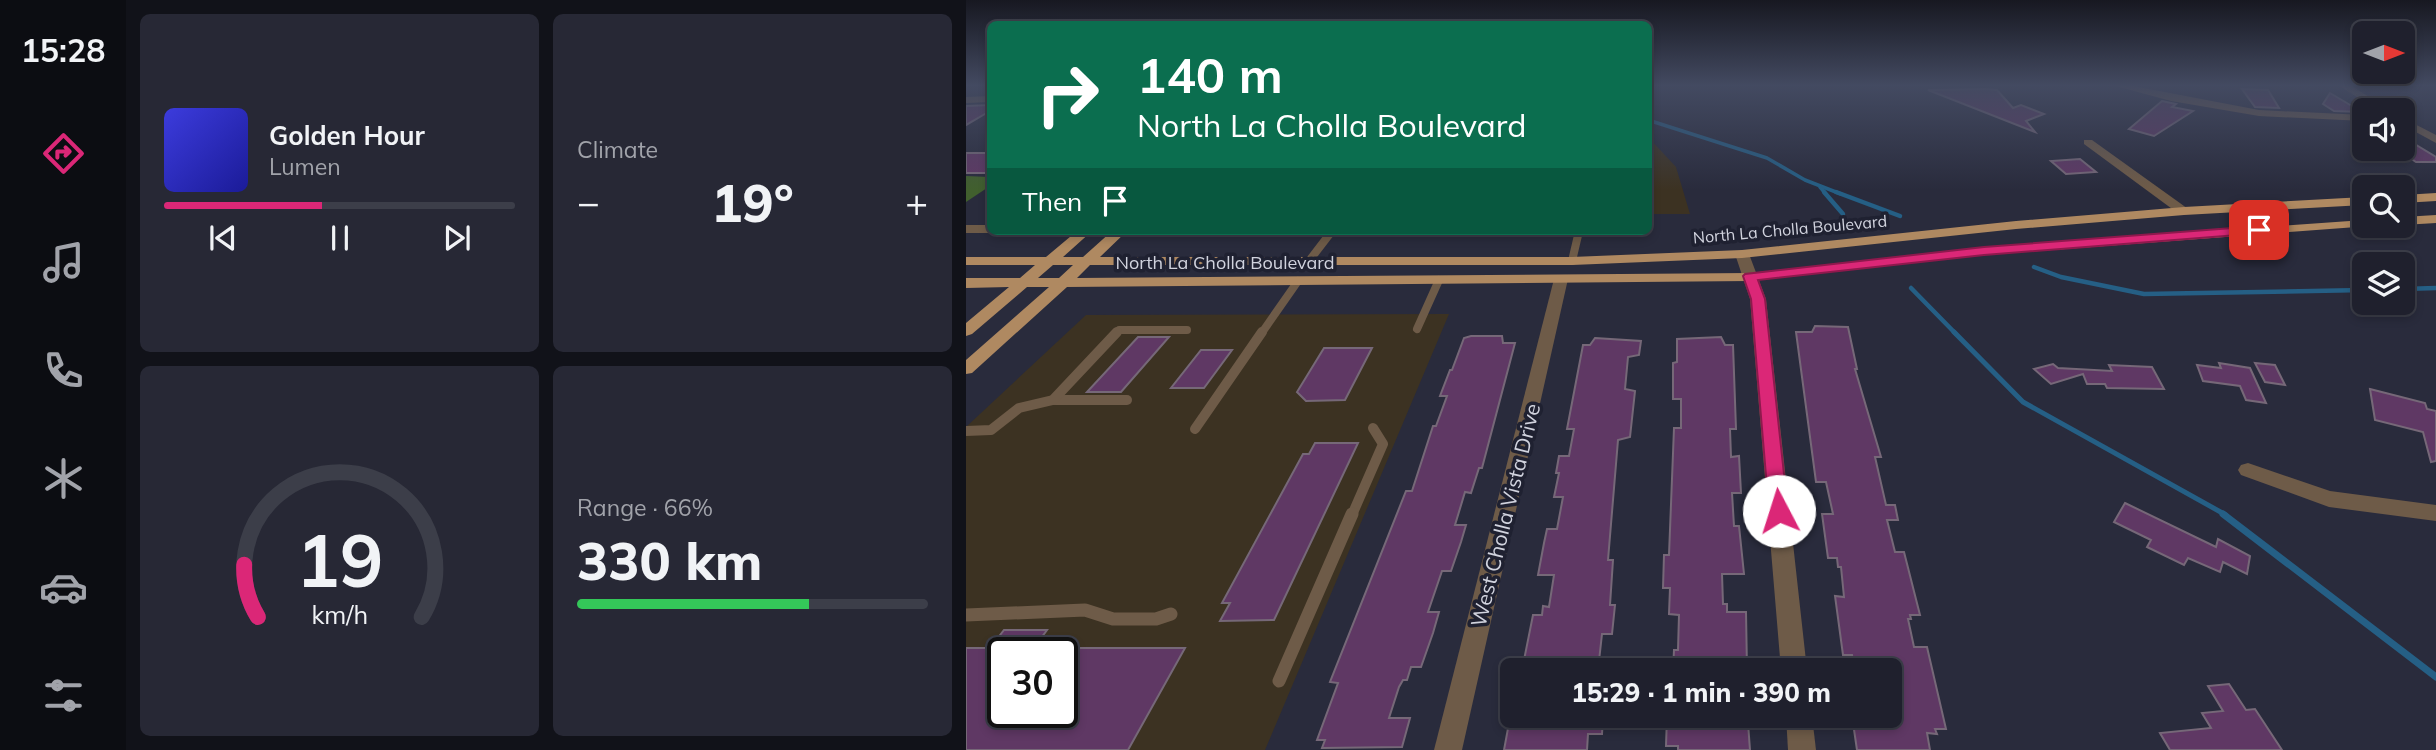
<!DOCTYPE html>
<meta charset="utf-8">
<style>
body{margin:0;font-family:Mulish,sans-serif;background:#272835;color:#f1f3f6;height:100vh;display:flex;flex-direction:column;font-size:26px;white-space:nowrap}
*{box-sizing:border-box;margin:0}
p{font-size:23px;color:#a1a3aa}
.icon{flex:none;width:38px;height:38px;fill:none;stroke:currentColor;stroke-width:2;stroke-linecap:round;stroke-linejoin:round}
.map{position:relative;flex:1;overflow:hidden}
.sheet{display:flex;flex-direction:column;gap:14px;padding:14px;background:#111219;width:840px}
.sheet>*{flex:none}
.banner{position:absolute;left:21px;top:21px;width:665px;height:214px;border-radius:10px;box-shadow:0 4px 10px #0003,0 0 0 2px #3c3e49;background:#0b6e4f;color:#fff;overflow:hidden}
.needle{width:46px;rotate:90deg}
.controls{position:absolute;left:1386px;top:21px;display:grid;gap:14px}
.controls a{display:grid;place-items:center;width:63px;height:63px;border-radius:10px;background:#1f202d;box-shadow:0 4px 10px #0003,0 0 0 2px #3c3e49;font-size:35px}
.speed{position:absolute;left:21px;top:637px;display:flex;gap:14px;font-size:35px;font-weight:700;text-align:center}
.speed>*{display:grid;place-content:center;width:91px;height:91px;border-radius:50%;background:#1f202d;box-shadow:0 4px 10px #0003,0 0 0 2px #3c3e49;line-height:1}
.speed .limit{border:4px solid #111;border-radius:10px;background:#fff;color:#111}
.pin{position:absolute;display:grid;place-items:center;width:60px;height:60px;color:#fff;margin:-30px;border-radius:14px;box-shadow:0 4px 10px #0006}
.me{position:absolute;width:77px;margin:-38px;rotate:355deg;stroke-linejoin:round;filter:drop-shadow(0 0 5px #0008)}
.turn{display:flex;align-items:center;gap:24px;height:147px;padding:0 35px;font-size:32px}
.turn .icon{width:91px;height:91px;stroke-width:2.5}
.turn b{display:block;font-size:49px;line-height:60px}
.then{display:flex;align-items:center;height:66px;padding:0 35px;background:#0003;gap:14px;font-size:26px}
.big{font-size:52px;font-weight:800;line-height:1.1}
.sheet .card{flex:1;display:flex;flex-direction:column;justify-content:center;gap:10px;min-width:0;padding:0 24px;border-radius:10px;background:#272835}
.sheet .dial{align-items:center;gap:0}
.dial svg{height:182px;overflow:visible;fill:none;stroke:#3c3e49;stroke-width:7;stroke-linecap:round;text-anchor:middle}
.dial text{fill:#f1f3f6;stroke:none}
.song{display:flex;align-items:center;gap:21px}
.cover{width:84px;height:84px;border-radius:10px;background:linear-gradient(135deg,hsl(240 70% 55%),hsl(240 70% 35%))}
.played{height:7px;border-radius:4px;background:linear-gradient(90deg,#db2777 45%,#3c3e49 45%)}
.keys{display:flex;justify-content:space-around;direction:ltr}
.heat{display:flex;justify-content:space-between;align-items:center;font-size:38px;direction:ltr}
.charge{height:10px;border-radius:5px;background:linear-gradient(90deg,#34c759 66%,#3c3e49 0)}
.sheet .tiles{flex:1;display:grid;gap:14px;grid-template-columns:repeat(2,1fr)}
.trip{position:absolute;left:534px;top:658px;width:402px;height:70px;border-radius:10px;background:#1f202d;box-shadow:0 4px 10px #0003,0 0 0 2px #3c3e49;font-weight:800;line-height:70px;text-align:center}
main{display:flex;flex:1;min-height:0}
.menu{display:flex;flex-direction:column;width:126px;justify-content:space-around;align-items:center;background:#0c0d12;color:#a1a3aa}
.menu .icon{width:49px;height:49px}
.menu .current{color:#db2777}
.menu b{font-size:32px;color:#f1f3f6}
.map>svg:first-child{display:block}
.commercial{fill:#3c3222;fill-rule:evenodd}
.green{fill:#415f2e}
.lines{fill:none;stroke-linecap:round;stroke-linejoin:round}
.stream-far3{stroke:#255f85;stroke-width:3.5}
.stream-far2{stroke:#255f85;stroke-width:4.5}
.stream-far1{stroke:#255f85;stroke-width:5}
.stream{stroke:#255f85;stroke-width:7}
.building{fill:#5f3864;stroke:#766878;stroke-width:2}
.lane-far3{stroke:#6e5b48;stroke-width:6}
.lane-far2{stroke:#6e5b48;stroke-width:8}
.lane-far1{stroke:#6e5b48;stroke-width:10}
.lane{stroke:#6e5b48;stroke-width:13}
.street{fill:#6e5b48;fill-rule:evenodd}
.primary{fill:#af8961;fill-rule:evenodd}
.route{fill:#db2777;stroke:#8e194d;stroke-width:2}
.labels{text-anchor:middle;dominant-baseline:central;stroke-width:7;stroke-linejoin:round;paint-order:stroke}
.far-street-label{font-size:16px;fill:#d1d3de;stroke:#1f2131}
.street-label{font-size:18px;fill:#d1d3de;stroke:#1f2131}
.near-street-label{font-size:21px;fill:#d1d3de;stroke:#1f2131}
</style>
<main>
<nav class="menu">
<b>15:28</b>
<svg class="icon current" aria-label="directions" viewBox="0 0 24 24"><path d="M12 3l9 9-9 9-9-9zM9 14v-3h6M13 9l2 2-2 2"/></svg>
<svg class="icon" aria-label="music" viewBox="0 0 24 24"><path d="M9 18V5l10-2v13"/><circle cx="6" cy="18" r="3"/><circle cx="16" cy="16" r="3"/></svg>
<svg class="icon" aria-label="phone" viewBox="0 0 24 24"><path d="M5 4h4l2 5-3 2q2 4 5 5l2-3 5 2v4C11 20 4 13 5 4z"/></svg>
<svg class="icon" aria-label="climate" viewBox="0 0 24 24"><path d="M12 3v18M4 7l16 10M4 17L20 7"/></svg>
<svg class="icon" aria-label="car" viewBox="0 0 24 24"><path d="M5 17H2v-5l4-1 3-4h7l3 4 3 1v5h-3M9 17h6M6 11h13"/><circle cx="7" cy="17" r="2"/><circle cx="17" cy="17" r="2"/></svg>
<svg class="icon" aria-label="filters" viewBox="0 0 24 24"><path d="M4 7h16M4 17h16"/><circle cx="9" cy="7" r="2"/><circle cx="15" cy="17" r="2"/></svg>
</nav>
<section class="sheet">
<div class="tiles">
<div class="card">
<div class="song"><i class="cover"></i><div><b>Golden Hour</b><p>Lumen</p></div></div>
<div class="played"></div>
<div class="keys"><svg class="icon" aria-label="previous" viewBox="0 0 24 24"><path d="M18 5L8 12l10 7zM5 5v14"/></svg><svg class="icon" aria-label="pause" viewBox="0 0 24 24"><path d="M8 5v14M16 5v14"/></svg><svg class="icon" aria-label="next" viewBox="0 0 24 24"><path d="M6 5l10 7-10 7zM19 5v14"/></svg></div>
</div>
<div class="card"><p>Climate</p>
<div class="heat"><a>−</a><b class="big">19°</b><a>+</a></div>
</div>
<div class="card dial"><svg viewBox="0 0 100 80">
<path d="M14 69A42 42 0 1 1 86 69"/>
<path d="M14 69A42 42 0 0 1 8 46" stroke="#db2777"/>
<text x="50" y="56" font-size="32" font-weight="700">19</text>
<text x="50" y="72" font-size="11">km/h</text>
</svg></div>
<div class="card"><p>Range · 66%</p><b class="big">330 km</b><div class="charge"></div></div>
</div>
</section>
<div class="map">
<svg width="1470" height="750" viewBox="0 0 1470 750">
<rect width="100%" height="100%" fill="#292b3c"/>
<g class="commercial">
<polygon points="683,138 710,167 724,214 683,214"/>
<path d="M483,314L299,750H0V427L120,315ZM37,653H96V712H37Z"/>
</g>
<polygon class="green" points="0,176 24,177 24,186 0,202"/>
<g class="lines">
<g class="stream-far3">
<polyline points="682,120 801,158 839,180 875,194"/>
<polyline points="854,187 860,194"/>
</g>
<g class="stream-far2">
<polyline points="858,192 877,214"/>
<polyline points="870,192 934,216"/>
<polyline points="1068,267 1095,277 1178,294 1398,290"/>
<polyline points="945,288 990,334"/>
<polyline points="1437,289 1470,288"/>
</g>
<polyline class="stream-far1" points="988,332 1057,402 1260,515"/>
<polyline class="stream" points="1257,514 1470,677"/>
</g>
<g class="building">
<polygon points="1019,89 1031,90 1047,108 1055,105 1078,114 1060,121 1069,132 962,90"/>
<polygon points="1276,89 1302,90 1313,108 1289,107"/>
<polygon points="1364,93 1396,112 1368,111 1357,104"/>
<polygon points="1196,101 1210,104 1206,107 1227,111 1188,136 1163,129"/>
<polygon points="24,105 24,111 0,125 0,106"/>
<polygon points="1437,137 1470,157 1470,162 1450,162 1437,153"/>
<polygon points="0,153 24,153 24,170 20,173 0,173"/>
<polygon points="1114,159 1130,172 1100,174 1085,161"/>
<polygon points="849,326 882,327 891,369 889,369 915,457 909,457 920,505 929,505 932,520 921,520 929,552 938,552 954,615 944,615 945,619 942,619 948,647 961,647 980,729 969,729 971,734 961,733 964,750 891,750 886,716 924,716 924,670 894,670 893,666 888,666 886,655 877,655 869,596 878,597 875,567 872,567 871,558 862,558 856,514 867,514 860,482 850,482 830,332 846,332"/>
<polygon points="505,336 536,336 537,343 549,343 516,468 513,468 505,493 499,492 489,525 500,525 495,542 485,571 476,571 462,612 473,612 467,633 455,667 445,667 441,680 437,680 433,687 423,718 444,718 436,747 356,748 359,740 351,740 372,683 364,682 440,491 446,491 467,426 470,426 481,396 474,396 484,370 486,370 498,338"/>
<polygon points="172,337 203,337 155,392 121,392"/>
<polygon points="755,337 759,345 767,345 770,429 764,429 765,457 773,456 775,493 766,493 768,526 773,526 778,574 756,574 757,604 761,604 761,612 780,612 781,670 707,670 708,650 712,650 713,615 703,614 704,588 697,588 698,555 703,555 708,428 715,428 715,399 707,399 707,363 711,362 711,339"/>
<polygon points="629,338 675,341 673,355 662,357 659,389 669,391 664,437 652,440 642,560 647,560 644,605 649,605 646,634 636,634 632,670 556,670 567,615 576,615 577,606 583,607 588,575 572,575 578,543 581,529 591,529 597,497 588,497 593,473 590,473 593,456 603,456 608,429 601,429 617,345 624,345"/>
<polygon points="358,348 406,348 379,400 340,401 331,392"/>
<polygon points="235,350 266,350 238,388 205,388"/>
<polygon points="1253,363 1284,368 1300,403 1280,400 1274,386 1237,381 1231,365 1255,368"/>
<polygon points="1289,363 1309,365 1319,385 1299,382"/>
<polygon points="1087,364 1092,368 1146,371 1143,365 1186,367 1198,389 1141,388 1139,384 1121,384 1117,374 1085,384 1068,369"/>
<polygon points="1404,389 1459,403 1461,409 1470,411 1470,461 1465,462 1457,432 1409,420"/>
<polygon points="349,443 392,443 308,620 254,621 264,603 256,603 337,454 343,454"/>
<polygon points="1159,503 1250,547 1252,539 1284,556 1281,574 1257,562 1254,572 1222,558 1218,565 1181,547 1185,540 1148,522"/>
<polygon points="38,630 81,630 64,653 37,653 37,712 96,712 96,648 219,648 162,750 0,750 0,648 24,648"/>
<polygon points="1263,684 1280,710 1289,709 1316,750 1204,750 1194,733 1245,728 1236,713 1257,711 1242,686"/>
<polygon points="558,716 637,716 636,734 622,734 621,750 538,750 543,723 556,723"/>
<polygon points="701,716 756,716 756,723 782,723 784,750 712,750 712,746 700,746"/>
</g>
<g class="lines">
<polyline class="lane-far3" points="0,100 24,99"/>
<g class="lane-far2">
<polyline points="0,229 24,229"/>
<polyline points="343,261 366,231"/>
<polyline points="606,261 613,231"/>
<polyline points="451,329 473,280"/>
<polyline points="149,334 153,330 221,330"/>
<polyline points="295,334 332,281"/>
</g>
<g class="lane-far1">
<polyline points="87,400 161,400"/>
<polyline points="229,429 296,332"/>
<polyline points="0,431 25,430 53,408 87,400 151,332"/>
<polyline points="386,515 417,444 407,428"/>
</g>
<g class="lane">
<polyline points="0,615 119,610 147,619 190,619 205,614"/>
<polyline points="313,681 386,514"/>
</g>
<g class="street">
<polygon points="1146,85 1162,85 1293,110 1398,115 1398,121 1293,116 1205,101"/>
<polygon points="1372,85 1384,85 1424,110 1412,110"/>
<polygon points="1437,118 1470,135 1470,143 1437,125"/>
<polygon points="1118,140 1126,140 1225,211 1223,214 1213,214 1118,144"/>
<polygon points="776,250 783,254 800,299 841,670 815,670 784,299 769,254"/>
<polygon points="595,275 602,279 496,750 468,750 588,279"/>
<polygon points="1282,463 1364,491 1470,505 1470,521 1363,507 1275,475 1272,470 1275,465"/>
<polygon points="820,716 846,716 850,750 822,750"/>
</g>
<g class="primary">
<polygon points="1470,193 1470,201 1437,203 1437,195"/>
<path d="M1398,197V205L1218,215L1050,229L776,258L606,265H124L111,278L784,273L1019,247L1398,220V226H1404L1019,255L784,281L101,287L6,373L0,374V360L83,287H61L6,334L0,336V323L43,287L0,288V278H54L69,265H0V257H80L111,231H126L97,257H117L146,231H161L134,257H606L776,250L1050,221L1218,207ZM87,265H107L93,278H72Z"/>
<polygon points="1470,215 1470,223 1437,225 1437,217"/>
</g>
</g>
<linearGradient id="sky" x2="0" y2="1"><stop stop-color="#171821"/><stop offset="0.45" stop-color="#434a61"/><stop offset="1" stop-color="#434a61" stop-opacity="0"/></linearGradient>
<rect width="1470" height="190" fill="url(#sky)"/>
<polygon class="route" points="1293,226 1297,227 1297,233 1018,255 792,280 799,299 822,511 819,516 813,518 806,516 803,511 785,299 777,276 779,274 1018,247"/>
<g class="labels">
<g class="far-street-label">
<text transform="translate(824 229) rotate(-5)">North La Cholla Boulevard</text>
</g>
<g class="street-label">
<text x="259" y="262">North La Cholla Boulevard</text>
</g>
<g class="near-street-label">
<text transform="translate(539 515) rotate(-76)">West Cholla Vista Drive</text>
</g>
</g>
</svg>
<div class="controls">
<a><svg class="needle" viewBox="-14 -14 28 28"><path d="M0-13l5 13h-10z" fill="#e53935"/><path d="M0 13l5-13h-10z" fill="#a1a3aa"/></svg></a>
<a><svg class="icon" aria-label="sound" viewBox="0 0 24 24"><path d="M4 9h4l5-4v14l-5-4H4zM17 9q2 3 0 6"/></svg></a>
<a><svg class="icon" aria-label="search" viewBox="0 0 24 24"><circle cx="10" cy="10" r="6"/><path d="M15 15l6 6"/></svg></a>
<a><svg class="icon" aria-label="layers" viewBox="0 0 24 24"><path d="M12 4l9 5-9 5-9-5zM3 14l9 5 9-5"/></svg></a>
</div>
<div class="speed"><div class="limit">30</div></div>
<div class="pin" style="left:1293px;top:230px;background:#d93025"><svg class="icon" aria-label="arrive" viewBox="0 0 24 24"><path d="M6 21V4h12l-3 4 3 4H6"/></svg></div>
<svg class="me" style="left:813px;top:511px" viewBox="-20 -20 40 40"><circle r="19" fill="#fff"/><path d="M0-13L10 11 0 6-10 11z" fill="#db2777"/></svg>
<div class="trip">15:29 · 1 min · 390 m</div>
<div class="banner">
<div class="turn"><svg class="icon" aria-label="right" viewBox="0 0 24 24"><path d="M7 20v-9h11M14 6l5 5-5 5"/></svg><div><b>140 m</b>North La Cholla Boulevard</div></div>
<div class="then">Then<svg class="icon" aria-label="arrive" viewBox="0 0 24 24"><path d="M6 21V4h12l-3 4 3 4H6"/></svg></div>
</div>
</div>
</main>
